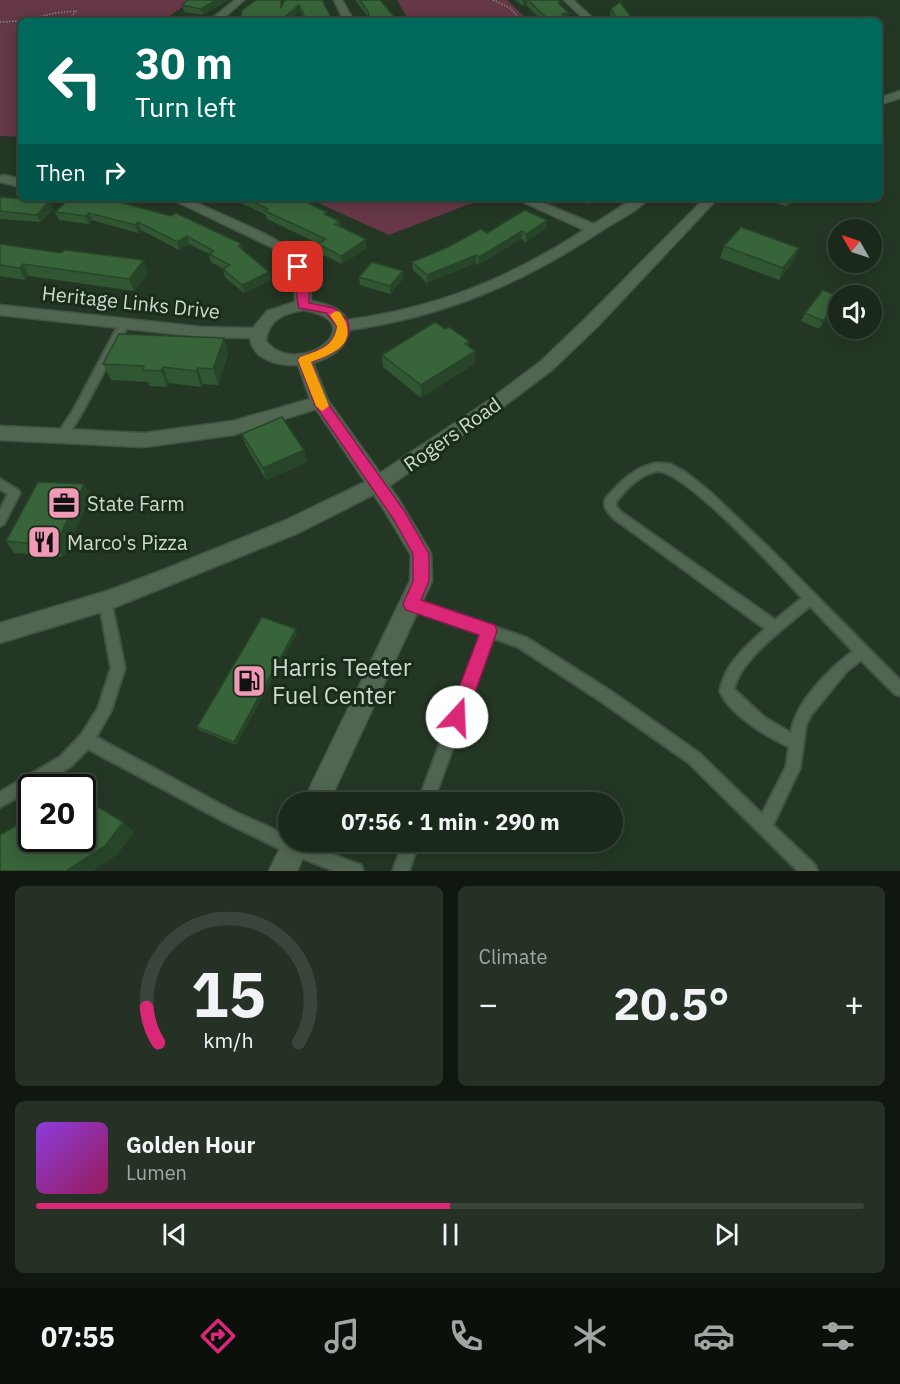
<!DOCTYPE html>
<meta charset="utf-8">
<style>
body{margin:0;font-family:"IBM Plex Sans",sans-serif;background:#243124;color:#f1f3f6;height:100vh;display:flex;flex-direction:column;font-size:22px;white-space:nowrap}
*{box-sizing:border-box;margin:0}
p{font-size:20px;color:#a0a6a3}
.icon{flex:none;width:33px;height:33px;fill:none;stroke:currentColor;stroke-width:2;stroke-linecap:round;stroke-linejoin:round}
.map{position:relative;height:871px;overflow:hidden}
.side{display:flex;flex-direction:column;gap:15px;padding:15px;background:#0f170f;flex:1}
.side>*{flex:none}
.top-card{position:absolute;left:18px;top:18px;width:864px;height:183px;border-radius:9px;box-shadow:0 3px 15px #0003,0 0 0 2px #39453a;background:#00695c;color:#fff;overflow:hidden}
.needle{width:39px;rotate:309deg}
.tools{position:absolute;left:828px;top:219px;display:grid;gap:12px}
.tools a{display:grid;place-items:center;width:54px;height:54px;border-radius:50%;background:#1b291b;box-shadow:0 3px 15px #0003,0 0 0 2px #39453a;font-size:30px}
.speed{position:absolute;left:18px;top:774px;display:flex;gap:12px;font-size:30px;font-weight:700;text-align:center}
.speed>*{display:grid;place-content:center;width:78px;height:78px;border-radius:50%;background:#1b291b;box-shadow:0 3px 15px #0003,0 0 0 2px #39453a;line-height:1}
.speed .limit{border:3px solid #111;border-radius:9px;background:#fff;color:#111}
.pin{position:absolute;display:grid;place-items:center;width:51px;height:51px;color:#fff;margin:-26px;border-radius:12px;box-shadow:0 3px 9px #0006}
.me{position:absolute;width:66px;margin:-33px;rotate:20deg;stroke-linejoin:round;filter:drop-shadow(0 0 4px #0008)}
.turn{display:flex;align-items:center;gap:21px;height:126px;padding:0 18px;font-size:27px}
.turn .icon{width:78px;height:78px;stroke-width:2.5}
.turn b{display:block;font-size:42px;line-height:51px}
.then{display:flex;align-items:center;height:57px;padding:0 18px;background:#0003;gap:12px;font-size:22px}
.big{font-size:45px;font-weight:700;line-height:1.1}
.side .widget{flex:1;display:flex;flex-direction:column;justify-content:center;gap:9px;min-width:0;padding:0 21px;border-radius:9px;background:#243124}
.side .dial{align-items:center;gap:0}
.dial svg{height:156px;overflow:visible;fill:none;stroke:#39453a;stroke-width:7;stroke-linecap:round;text-anchor:middle}
.dial text{fill:#f1f3f6;stroke:none}
.song{display:flex;align-items:center;gap:18px}
.cover{width:72px;height:72px;border-radius:9px;background:linear-gradient(135deg,hsl(270 70% 55%),hsl(330 70% 35%))}
.played{height:6px;border-radius:3px;background:linear-gradient(90deg,#db2777 50%,#39453a 50%)}
.keys{display:flex;justify-content:space-around;direction:ltr}
.heat{display:flex;justify-content:space-between;align-items:center;font-size:33px;direction:ltr}
.side .tiles{flex:1;display:grid;gap:15px;grid-template-columns:1fr 1fr}
.widget:last-child{grid-column:span 2}
.trip{position:absolute;left:278px;top:792px;width:345px;height:60px;border-radius:30px;background:#1b291b;box-shadow:0 3px 15px #0003,0 0 0 2px #39453a;font-weight:700;line-height:60px;text-align:center}
.tabs{display:flex;height:96px;justify-content:space-around;align-items:center;background:#0b100b;color:#a0a6a3}
.tabs .icon{width:42px;height:42px}
.tabs .selected{color:#db2777}
.tabs b{font-size:27px;color:#f1f3f6}
.map>svg:first-child{display:block}
.green{fill:#653747}
.lines{fill:none;stroke-linecap:round;stroke-linejoin:round}
.lane-casing{stroke:#425343;stroke-width:4}
.street-casing{stroke:#425343;stroke-width:3}
.secondary-casing{stroke:#425343;stroke-width:3}
.path{stroke:#7c8c7c;stroke-width:1.5;stroke-dasharray:1.5 1.5;stroke-linecap:butt}
.lane{fill:#516651;fill-rule:evenodd}
.street{fill:#516651;fill-rule:evenodd}
.secondary{fill:#516651;fill-rule:evenodd}
.wall{fill:#305632}
.shaded-wall{fill:#274629}
.building{fill:#38643a;stroke:#274629;stroke-width:1.5}
.route{fill:#db2777;stroke:#8e194d;stroke-width:1.5}
.slow{fill:#f59e0b}
.labels{text-anchor:middle;dominant-baseline:central;stroke-width:6;stroke-linejoin:round;paint-order:stroke}
.street-label{font-size:20px;fill:#cddacd;stroke:#1a2d1b}
.poi-label{font-size:20px;fill:#cddacd;stroke:#1a2d1b;text-anchor:start}
.near-poi-label{font-size:24px;fill:#cddacd;stroke:#1a2d1b;text-anchor:start}
</style>
<div class="map">
<svg width="900" height="871" viewBox="0 0 900 871">
<rect width="100%" height="100%" fill="#243724"/>
<g class="green">
<polygon points="0,0 193,0 162,21 21,21 21,137 0,136"/>
<polygon points="397,0 507,0 529,21 409,21"/>
<polygon points="307,198 485,198 389,235"/>
</g>
<g class="lines">
<g class="lane-casing">
<g id="lane">
<polygon points="124,321 129,324 83,411 65,441 57,441 56,438 57,435 74,409 119,324"/>
<path d="M657,463L670,464L685,472L709,491L768,547L900,680V696L895,694L861,660L847,671L811,715L806,725L800,768L773,825L815,865L817,871H798L689,763L602,702L518,647L493,638L433,802H418L481,634L407,608L405,604L407,600L411,598L527,638L612,692L699,753L762,814L786,767L789,747C766,736 730,715 720,691C725,663 746,647 765,629L613,518C608,512 602,506 606,498C621,481 635,467 657,463ZM657,471C686,471 779,573 802,598L775,620L621,512L616,506V502C627,488 639,475 657,471ZM810,606L853,651C829,669 795,703 791,733L764,717L734,689C739,660 788,625 810,606Z"/>
<polygon points="0,479 18,490 20,493 4,524 0,526 0,510 8,494 0,489"/>
<polygon points="105,595 109,597 111,601 125,668 111,711 96,737 233,811 288,836 288,842 300,842 355,863 361,865 363,871 335,871 288,853 223,821 88,749 70,767 36,788 32,788 32,790 0,807 0,792 60,757 81,735 98,708 111,668 99,601 101,597"/>
<polygon points="403,842 419,842 409,871 393,871"/>
</g>
</g>
<g class="street-casing">
<g id="street">
<polygon points="235,0 244,0 220,21 209,21"/>
<polygon points="334,0 342,0 354,21 344,21"/>
<polygon points="564,0 573,0 596,21 586,21"/>
<polygon points="4,175 21,179 21,187 0,182 0,176"/>
<path d="M169,198H186C206,207 226,216 246,225C284,243 310,253 311,301C325,304 339,306 347,320C437,308 508,279 584,230L514,198H531L594,224L634,198H649C638,211 618,220 604,229C523,283 446,316 349,330C346,349 330,358 313,363L328,400L398,498L428,548L431,554L432,581L329,802H303L410,581L411,555L384,510L316,409L233,435L144,447L0,440V426L144,433L233,421L310,399L298,365C279,366 253,360 250,338L202,337L0,315V305L202,327L253,328L267,311L295,302C296,279 289,263 273,248ZM303,310C377,322 296,381 266,341C268,320 284,313 303,310Z"/>
<polygon points="288,832 288,842 310,842 297,871 269,871"/>
</g>
</g>
<g class="secondary-casing">
<g id="secondary">
<polygon points="900,91 900,98 879,105 879,98"/>
<polygon points="705,198 718,198 598,326 552,370 500,409 385,489 298,533 177,582 108,610 0,643 0,623 107,591 163,570 284,521 371,479 488,401 540,362 586,318"/>
</g>
</g>
<g class="path">
<polyline points="493,0 510,8 522,21"/>
<polyline points="23,21 55,13 76,11 68,21"/>
<polyline points="0,22 21,21"/>
</g>
<use href="#lane" class="lane"/>
<use href="#street" class="street"/>
<use href="#secondary" class="secondary"/>
</g>
<g class="wall">
<polygon points="188,0 228,0 203,15 184,12 182,5"/>
<polygon points="322,0 333,21 305,21 300,11 241,18"/>
<polygon points="355,0 380,0 398,21 369,21 369,18"/>
<polygon points="515,0 558,0 561,6 569,13 568,20 569,21 542,21 527,6 523,6"/>
<polygon points="611,9 634,21 614,21 610,15"/>
<polygon points="0,197 49,201 53,209 40,222 0,219"/>
<polygon points="70,198 244,251 269,272 271,280 244,293 225,277 223,269 211,262 209,254 189,244 179,250 141,230 138,233 92,220 89,224 59,220 55,212"/>
<polygon points="230,198 298,198 328,216 339,221 340,227 367,248 342,264 319,253 318,244 319,244 267,219 266,215"/>
<polygon points="578,198 601,198 588,204"/>
<polygon points="772,198 796,198 787,207 771,201"/>
<polygon points="546,228 526,242 521,239 478,265 476,263 427,283 413,270 412,262 487,233"/>
<polygon points="0,244 148,273 134,291 29,276 25,280 0,276"/>
<polygon points="724,246 799,248 794,260 779,280 720,258"/>
<polygon points="359,277 403,279 390,294 360,285"/>
<polygon points="838,296 838,302 837,305 819,329 801,321 805,313"/>
<polygon points="445,329 469,341 468,346 475,351 475,363 421,398 383,367 382,355"/>
<polygon points="224,338 228,354 218,385 203,384 201,387 169,383 167,387 149,386 148,382 111,380 103,364"/>
<polygon points="242,434 304,450 307,462 266,480 246,446"/>
<polygon points="84,484 91,496 63,557 14,553 6,541"/>
<polygon points="296,629 297,633 236,745 199,730 197,727"/>
</g>
<g class="shaded-wall">
<polygon points="216,0 228,0 203,15 201,9"/>
<rect x="523" y="0" width="4" height="6"/>
<polygon points="299,5 300,11 289,21 280,21"/>
<polygon points="569,13 568,20 562,14"/>
<polygon points="589,198 601,198 588,204"/>
<polygon points="791,198 796,198 787,207 790,199"/>
<polygon points="49,201 53,209 40,222 37,215"/>
<polygon points="89,213 92,220 89,224 86,216"/>
<polygon points="547,220 546,228 526,242 526,234"/>
<polygon points="138,222 141,230 138,233 135,225"/>
<polygon points="522,231 521,239 478,265 479,257"/>
<polygon points="187,236 189,244 179,250 177,242"/>
<polygon points="366,239 367,248 342,264 341,256"/>
<polygon points="242,244 244,252 238,246"/>
<polygon points="799,248 794,260 779,280 783,268"/>
<polygon points="476,255 476,263 427,283 427,275"/>
<polygon points="144,260 148,273 134,291 129,279"/>
<polygon points="23,264 29,276 25,280 19,268"/>
<polygon points="403,271 403,279 390,294 390,286"/>
<polygon points="269,272 271,280 244,293 242,285"/>
<polygon points="838,300 837,305 819,329 823,321"/>
<polygon points="224,338 228,354 218,385 213,369"/>
<polygon points="475,351 475,363 421,398 421,385"/>
<polygon points="163,367 169,383 167,387 161,371"/>
<polygon points="198,368 203,384 201,387 196,371"/>
<polygon points="304,450 307,462 266,480 263,468"/>
<polygon points="84,484 91,496 63,557 55,546"/>
<polygon points="296,629 297,633 236,745 234,742"/>
<polygon points="123,822 134,832 117,855 92,871 66,871"/>
</g>
<g class="building">
<polygon points="188,0 216,0 201,9 182,5"/>
<polygon points="256,0 281,0 281,8 285,0 322,0 333,21 307,21 299,5 280,21 226,21 229,19 241,18 242,10"/>
<polygon points="360,0 380,0 398,21 370,21 368,12"/>
<polygon points="528,0 558,0 561,2 558,3 569,13 562,14 569,21 550,21"/>
<polygon points="620,2 634,21 619,21 611,9"/>
<polygon points="0,197 49,201 37,215 0,211"/>
<polygon points="70,198 90,198 115,201 171,216 176,213 242,244 238,246 269,272 242,285 223,269 230,265 209,254 214,251 187,236 177,242 138,222 135,225 89,213 86,216 55,212"/>
<polygon points="246,198 298,198 327,212 324,214 339,221 335,224 366,239 341,256 318,244 326,239 265,211 268,209"/>
<polygon points="525,210 547,220 526,234 522,231 479,257 476,255 427,275 412,262 446,248 481,229 487,233"/>
<polygon points="741,227 799,248 783,268 724,246"/>
<polygon points="0,244 61,253 65,250 144,260 129,279 23,264 19,268 0,265"/>
<polygon points="372,262 403,271 390,286 359,277"/>
<polygon points="823,290 838,296 838,300 823,321 805,313"/>
<polygon points="435,322 445,329 449,327 469,341 465,344 475,351 421,385 382,355"/>
<polygon points="119,334 224,338 213,369 198,368 196,371 163,367 161,371 143,370 144,366 103,364"/>
<polygon points="282,417 304,450 263,468 242,434"/>
<polygon points="38,482 84,484 55,546 6,541"/>
<polygon points="262,617 296,629 234,742 197,727"/>
<polygon points="82,797 123,822 105,846 66,871 0,871 0,835 24,821 22,817 32,811 32,838 82,838"/>
</g>
<path class="route" d="M298,264L304,267L309,290V303L334,308L347,320C356,345 330,355 311,362L326,401L405,512L429,554V581L421,600L495,625L497,631L464,723L457,726L451,723L448,717L479,635L406,610L403,604L413,581V554L394,520L315,405L298,360L300,357C317,351 335,347 337,326L326,313L299,308C296,297 296,280 293,267Z"/>
<path class="slow" d="M336,311L340,312C360,342 338,352 311,362L329,406L322,411L316,406L298,360L300,357C317,351 335,347 337,326L330,315Z"/>
<defs>
<g id="office-square" transform="scale(1.725)"><rect x="-9" y="-9" width="18" height="18" rx="4" fill="#f09ab6" stroke="#1a2d1b"/><path d="M-6-3h4V-5.5h4V-3h4V5H-6ZM-1-4.5V-3h2v-1.5ZM-6 0V1H6V0Z" fill="#111"/></g>
<g id="restaurant-square" transform="scale(1.725)"><rect x="-9" y="-9" width="18" height="18" rx="4" fill="#f09ab6" stroke="#1a2d1b"/><path d="M-5-6h1v4h1v-4h1v4h1v-4h1v5L-1.5 .5V6h-2V.5L-5-1ZM5-6V6H3V1.5H1.5Q1.5-4 5-6Z" fill="#111"/></g>
<g id="fuel-square" transform="scale(1.725)"><rect x="-9" y="-9" width="18" height="18" rx="4" fill="#f09ab6" stroke="#1a2d1b"/><path d="M-5.5-6h7V0h2V4h1.3V-2.5L3-4.5l.8-.8L6-3V5H2.5V1h-1V6h-7ZM-4.2-4.7v3.2H.2V-4.7Z" fill="#111"/></g>
</defs>
<g fill-rule="evenodd">
<use href="#office-square" x="64" y="503"/>
<use href="#restaurant-square" x="44" y="542"/>
<use href="#fuel-square" x="249" y="681"/>
</g>
<g class="labels">
<g class="street-label">
<text transform="translate(131 302) rotate(6)">Heritage Links Drive</text>
<text transform="translate(452 434) rotate(-35)">Rogers Road</text>
</g>
<g class="poi-label">
<text x="87" y="503">State Farm</text>
<text x="67" y="542">Marco's Pizza</text>
</g>
<g class="near-poi-label">
<text x="272" y="667">Harris Teeter<tspan x="272" dy="28">Fuel Center</tspan></text>
</g>
</g>
</svg>
<div class="tools">
<a><svg class="needle" viewBox="-14 -14 28 28"><path d="M0-13l5 13h-10z" fill="#e53935"/><path d="M0 13l5-13h-10z" fill="#a0a6a3"/></svg></a>
<a><svg class="icon" aria-label="sound" viewBox="0 0 24 24"><path d="M4 9h4l5-4v14l-5-4H4zM17 9q2 3 0 6"/></svg></a>
</div>
<div class="speed"><div class="limit">20</div></div>
<div class="pin" style="left:298px;top:267px;background:#d93025"><svg class="icon" aria-label="arrive" viewBox="0 0 24 24"><path d="M6 21V4h12l-3 4 3 4H6"/></svg></div>
<svg class="me" style="left:457px;top:717px" viewBox="-20 -20 40 40"><circle r="19" fill="#fff"/><path d="M0-13L10 11 0 6-10 11z" fill="#db2777"/></svg>
<div class="trip">07:56 · 1 min · 290 m</div>
<div class="top-card">
<div class="turn"><svg class="icon" aria-label="left" viewBox="0 0 24 24"><path d="M17 20v-9H6M10 6l-5 5 5 5"/></svg><div><b>30 m</b>Turn left</div></div>
<div class="then">Then<svg class="icon" aria-label="right" viewBox="0 0 24 24"><path d="M7 20v-9h11M14 6l5 5-5 5"/></svg></div>
</div>
</div>
<section class="side">
<div class="tiles">
<div class="widget dial"><svg viewBox="0 0 100 80">
<path d="M14 69A42 42 0 1 1 86 69"/>
<path d="M14 69A42 42 0 0 1 8 51" stroke="#db2777"/>
<text x="50" y="56" font-size="32" font-weight="700">15</text>
<text x="50" y="72" font-size="11">km/h</text>
</svg></div>
<div class="widget"><p>Climate</p>
<div class="heat"><a>−</a><b class="big">20.5°</b><a>+</a></div>
</div>
<div class="widget">
<div class="song"><i class="cover"></i><div><b>Golden Hour</b><p>Lumen</p></div></div>
<div class="played"></div>
<div class="keys"><svg class="icon" aria-label="previous" viewBox="0 0 24 24"><path d="M18 5L8 12l10 7zM5 5v14"/></svg><svg class="icon" aria-label="pause" viewBox="0 0 24 24"><path d="M8 5v14M16 5v14"/></svg><svg class="icon" aria-label="next" viewBox="0 0 24 24"><path d="M6 5l10 7-10 7zM19 5v14"/></svg></div>
</div>
</div>
</section>
<nav class="tabs">
<b>07:55</b>
<svg class="icon selected" aria-label="directions" viewBox="0 0 24 24"><path d="M12 3l9 9-9 9-9-9zM9 14v-3h6M13 9l2 2-2 2"/></svg>
<svg class="icon" aria-label="music" viewBox="0 0 24 24"><path d="M9 18V5l10-2v13"/><circle cx="6" cy="18" r="3"/><circle cx="16" cy="16" r="3"/></svg>
<svg class="icon" aria-label="phone" viewBox="0 0 24 24"><path d="M5 4h4l2 5-3 2q2 4 5 5l2-3 5 2v4C11 20 4 13 5 4z"/></svg>
<svg class="icon" aria-label="climate" viewBox="0 0 24 24"><path d="M12 3v18M4 7l16 10M4 17L20 7"/></svg>
<svg class="icon" aria-label="car" viewBox="0 0 24 24"><path d="M5 17H2v-5l4-1 3-4h7l3 4 3 1v5h-3M9 17h6M6 11h13"/><circle cx="7" cy="17" r="2"/><circle cx="17" cy="17" r="2"/></svg>
<svg class="icon" aria-label="filters" viewBox="0 0 24 24"><path d="M4 7h16M4 17h16"/><circle cx="9" cy="7" r="2"/><circle cx="15" cy="17" r="2"/></svg>
</nav>
